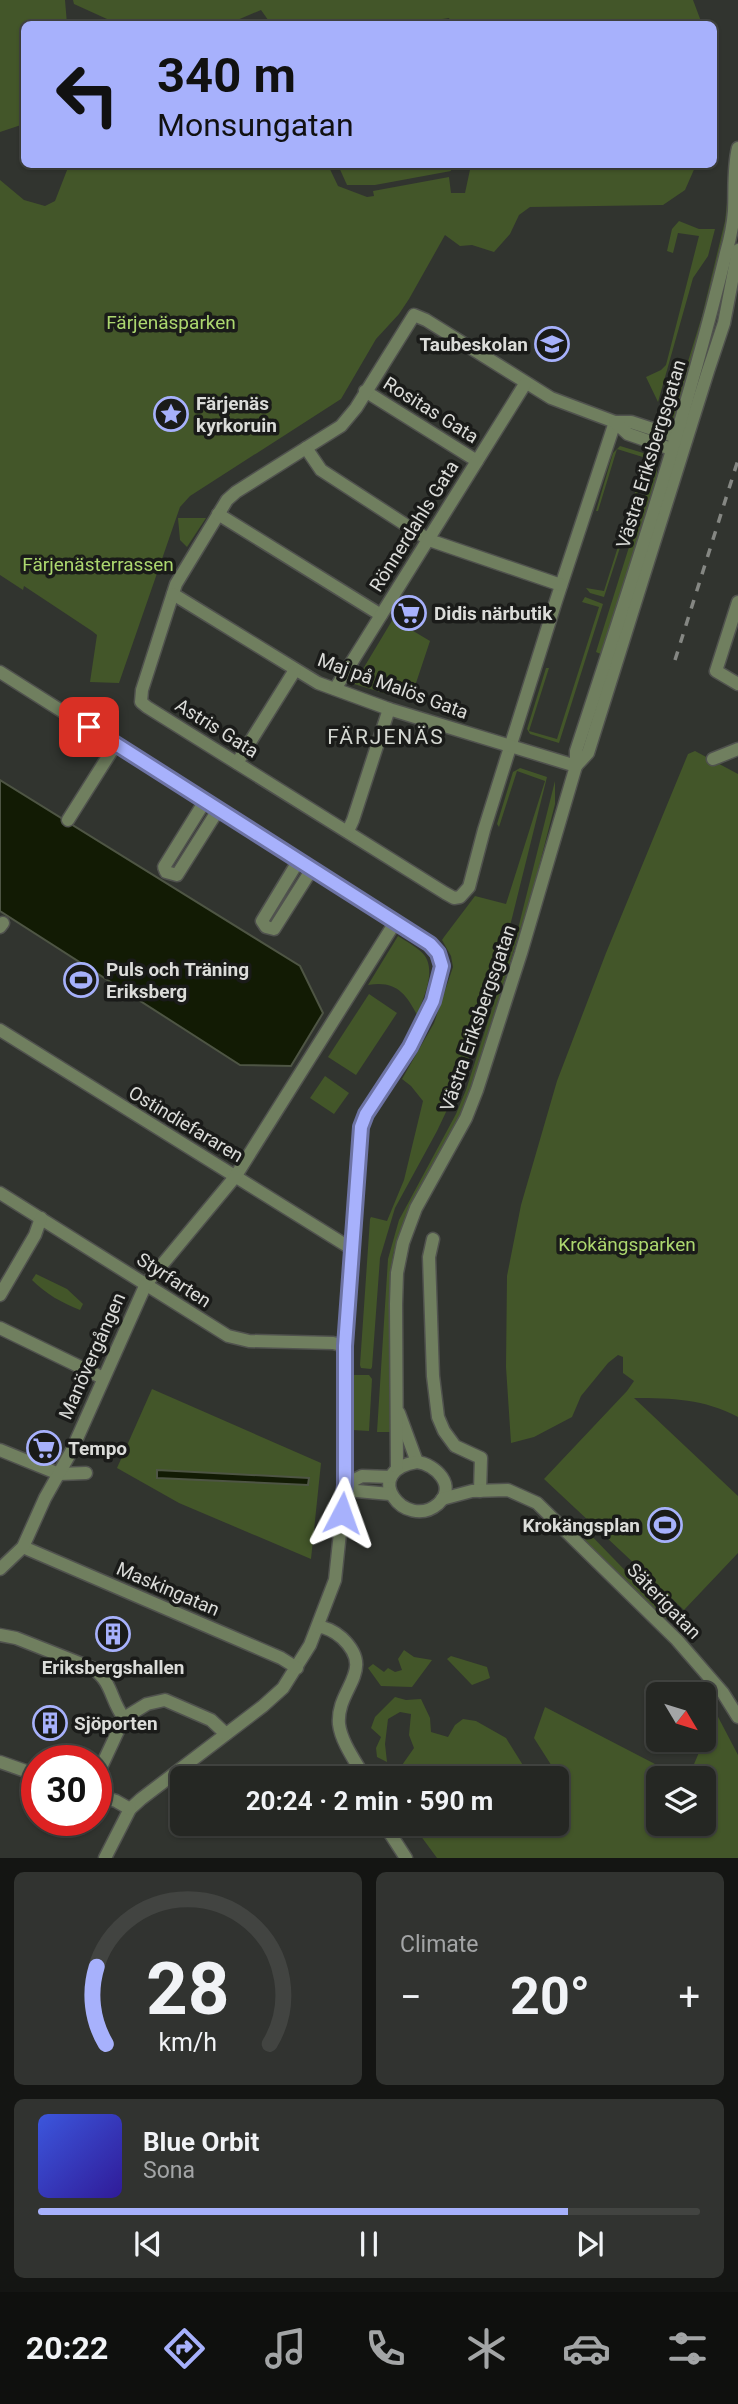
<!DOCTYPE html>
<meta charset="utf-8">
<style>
body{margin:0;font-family:Roboto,sans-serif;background:#313330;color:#f1f3f6;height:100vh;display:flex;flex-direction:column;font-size:26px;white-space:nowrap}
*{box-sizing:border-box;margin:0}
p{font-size:23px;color:#a3a5a6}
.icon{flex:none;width:38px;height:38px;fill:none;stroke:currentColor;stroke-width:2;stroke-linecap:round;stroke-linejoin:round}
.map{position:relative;height:1858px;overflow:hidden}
.side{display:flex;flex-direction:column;gap:14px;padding:14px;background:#141513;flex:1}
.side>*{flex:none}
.hud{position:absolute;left:21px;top:21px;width:696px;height:147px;border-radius:10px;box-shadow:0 2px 5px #0004,0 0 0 2px #424441;background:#a7b1fc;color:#111;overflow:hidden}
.needle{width:46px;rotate:128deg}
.controls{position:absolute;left:646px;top:1682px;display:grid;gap:14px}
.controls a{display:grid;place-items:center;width:70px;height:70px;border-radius:10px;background:#252723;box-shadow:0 2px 5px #0004,0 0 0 2px #424441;font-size:35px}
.speed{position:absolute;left:21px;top:1745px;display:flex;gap:14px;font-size:35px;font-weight:700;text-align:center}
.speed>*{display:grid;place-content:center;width:91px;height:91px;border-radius:50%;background:#252723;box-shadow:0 2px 5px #0004,0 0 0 2px #424441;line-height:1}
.speed .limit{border:10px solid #d22;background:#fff;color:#111}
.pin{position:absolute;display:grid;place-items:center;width:60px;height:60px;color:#fff;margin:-30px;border-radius:14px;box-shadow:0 4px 10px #0006}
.me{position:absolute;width:77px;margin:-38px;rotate:4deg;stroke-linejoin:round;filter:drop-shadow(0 0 5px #0008)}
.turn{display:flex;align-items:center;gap:24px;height:147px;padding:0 21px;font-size:32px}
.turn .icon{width:91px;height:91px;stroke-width:2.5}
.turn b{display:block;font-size:49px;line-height:60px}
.big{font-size:52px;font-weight:700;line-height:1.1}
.side .tile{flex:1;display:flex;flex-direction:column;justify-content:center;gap:10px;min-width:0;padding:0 24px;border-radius:10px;background:#313330}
.side .dial{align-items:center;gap:0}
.dial svg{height:182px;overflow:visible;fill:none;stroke:#424441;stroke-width:7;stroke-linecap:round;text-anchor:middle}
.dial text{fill:#f1f3f6;stroke:none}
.song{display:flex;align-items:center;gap:21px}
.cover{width:84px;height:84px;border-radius:10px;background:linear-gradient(135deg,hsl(230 70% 55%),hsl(250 70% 35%))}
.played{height:7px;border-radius:4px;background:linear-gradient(90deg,#a7b1fc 80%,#424441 80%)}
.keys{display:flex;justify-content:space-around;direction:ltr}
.heat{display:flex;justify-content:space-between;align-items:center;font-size:38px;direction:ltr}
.side .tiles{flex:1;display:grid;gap:14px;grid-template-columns:1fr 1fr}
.tile:last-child{grid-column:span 2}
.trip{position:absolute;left:170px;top:1766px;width:399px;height:70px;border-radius:10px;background:#252723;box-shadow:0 2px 5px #0004,0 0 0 2px #424441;font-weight:700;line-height:70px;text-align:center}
.dock{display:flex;height:112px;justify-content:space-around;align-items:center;background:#0f100e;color:#a3a5a6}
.dock .icon{width:49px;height:49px}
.dock .on{color:#a7b1fc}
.dock b{font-size:32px;color:#f1f3f6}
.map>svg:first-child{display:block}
.green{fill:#435629}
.water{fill:#121b04;stroke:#4e5544;stroke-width:2}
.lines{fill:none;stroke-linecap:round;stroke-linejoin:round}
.minor-casing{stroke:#50524e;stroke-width:15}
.minor{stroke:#707f5f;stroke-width:12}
.rail{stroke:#858783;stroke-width:3.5;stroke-dasharray:9 9;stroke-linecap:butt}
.route-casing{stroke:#6d73a4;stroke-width:18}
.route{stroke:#a7b1fc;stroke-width:12}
.labels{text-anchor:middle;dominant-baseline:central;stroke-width:7;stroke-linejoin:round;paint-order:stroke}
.park-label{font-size:19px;fill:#acd76f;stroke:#1a1b19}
.poi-label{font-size:19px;font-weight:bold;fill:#dbdcd9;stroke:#1a1b19;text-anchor:start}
.street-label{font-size:19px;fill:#dbdcd9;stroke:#1a1b19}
.neighbourhood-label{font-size:21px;letter-spacing:2px;fill:#d3d6d0;stroke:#1a1b19}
</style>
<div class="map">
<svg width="738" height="1858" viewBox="0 0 738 1858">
<rect width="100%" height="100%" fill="#31342f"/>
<g class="green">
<polygon points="0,0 65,0 67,24 24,24 24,124 0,132"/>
<polygon points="73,0 693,0 702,24 451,24 449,18 411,24 271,24 261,10 228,24 146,24 107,19 74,4"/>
<polygon points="69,165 328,165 338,186 367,197 374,196 373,191 449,177 451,193 465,193 471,165 696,165 685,190 663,205 530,207 519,215 510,234 494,252 472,245 460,246 445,235 409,299 399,314 376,339 341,399 190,496 180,507 119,683 90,682 97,635 92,631 24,586 23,590 0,575 0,180 24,200 45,206 55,201"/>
<polygon points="338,165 450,165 451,171 375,185 347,185"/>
<polygon points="729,184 728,227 678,414 669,423 702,316 725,221"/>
<polygon points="679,221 699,229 715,229 708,256 693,278 658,402 646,377 661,370 666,365 699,236 678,233 673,253 667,251 672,229"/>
<polygon points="620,446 650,455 604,597 590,593 586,588 604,591 646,458 617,449 598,511 596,511 613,453"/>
<polygon points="657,458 657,488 603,655 596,652"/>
<polygon points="178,518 206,518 187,547 180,540"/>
<polygon points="585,597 603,604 559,743 530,734 527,729 546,668 549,668 529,731 557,739 599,607 582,602"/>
<polygon points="393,619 430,641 410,701 354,684"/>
<path d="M695,751L738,774V1417C704,1399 672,1398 634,1398L738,1496V1553L684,1610L544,1479L627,1391L634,1381L623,1373V1357L618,1355L608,1363L581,1396L572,1417L534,1437L511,1443L506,1367L507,1276L521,1205L557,1081L606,953L688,754Z"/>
<polygon points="520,768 547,777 511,922 464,1074 437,1131 395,1208 380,1258 372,1367 371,1369 361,1368 360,1365 370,1219 371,1217 387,1221 404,1180 423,1101 411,1086 402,1079 434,1023 453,967 451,956 442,940 444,937 475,896 506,904 545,781 517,771 499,827 497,824 513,772"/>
<polygon points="555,781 555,804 534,886 471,1088 457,1122 411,1205 393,1254 389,1310 390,1432 377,1432 388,1259 399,1220 456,1114 466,1090 519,925"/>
<path d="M398,936C407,942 419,948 425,956C436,973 423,999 417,1015C406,993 395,980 368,985Z"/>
<polygon points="369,994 397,1013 356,1075 328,1057"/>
<polygon points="325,1076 349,1093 334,1114 310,1098"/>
<path d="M36,1274L67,1289L83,1304L80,1310C62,1303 46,1294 32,1280Z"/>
<polygon points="352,1375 369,1375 372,1379 369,1431 353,1430"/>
<polygon points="152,1389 321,1463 311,1559 179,1503 117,1468"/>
<polygon points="576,1524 582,1526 677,1624 660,1615 578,1534"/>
<polygon points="404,1650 414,1657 432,1660 412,1687 381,1686 368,1668 373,1664 384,1672 388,1668 395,1672 402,1670 398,1659"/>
<polygon points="451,1656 487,1667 490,1678 472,1685 447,1659"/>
<polygon points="395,1697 406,1700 421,1699 430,1718 431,1732 448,1737 455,1725 463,1719 476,1721 506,1738 531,1778 393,1778 414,1748 409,1735 411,1714 400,1712 388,1719 385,1744 387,1762 377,1757 376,1748 381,1737 371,1728 375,1717"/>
<polygon points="545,1707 682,1778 658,1778 658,1824 704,1824 704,1778 688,1778 716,1713 738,1755 738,1858 437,1858 412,1824 556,1824 556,1778 535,1778 555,1771 534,1738"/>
</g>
<g class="water">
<polygon points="0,780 300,966 323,1013 291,1066 240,1065 0,911"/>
<polygon points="157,1470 309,1478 308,1485 157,1478"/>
</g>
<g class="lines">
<g class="minor-casing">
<g id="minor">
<polyline points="365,391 477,461"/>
<polyline points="615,422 556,601 484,830 469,887 460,897 454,898 445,893 147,707 141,702 142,690 176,584 227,500 236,492 341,426 356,408 414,315 426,320 551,398 615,422 631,422 686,440"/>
<polyline points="615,422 628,434 680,452"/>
<polyline points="306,448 321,470 429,540 561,585"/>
<polyline points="218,514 381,615"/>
<polyline points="173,594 318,683 389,709 576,766"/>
<polyline points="738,602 716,671 738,684"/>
<polyline points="0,672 430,944 438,953 442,966 433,1001 410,1047 366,1114 361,1127 345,1346 345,1485 335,1580 310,1645 283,1688 263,1706 141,1799 130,1809 105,1858"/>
<polyline points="335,689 525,384"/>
<polyline points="713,759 738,749"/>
<polyline points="237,763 295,670"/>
<polyline points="576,766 588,753 593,737 708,371 724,323 738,250"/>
<polyline points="205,801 164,867 166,872 177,875 218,810"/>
<polyline points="68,820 116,744"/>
<polyline points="348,831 353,820 389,709"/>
<polyline points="299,860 262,921 266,927 274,929 312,869"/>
<polyline points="0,927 3,923"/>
<polyline points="0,1030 352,1249"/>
<polyline points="0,1193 228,1336 249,1341 333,1343 345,1346"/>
<polyline points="433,1239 429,1257 433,1376 438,1417 444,1431 455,1446 481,1458 480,1491"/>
<polyline points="0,1295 35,1235 41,1218"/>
<polyline points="0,1328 103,1378"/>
<polyline points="399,1413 417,1462"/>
<polyline points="0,1450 59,1474 86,1473"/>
<path d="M417,1462C435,1464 458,1486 438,1504C405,1532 359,1471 417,1462Z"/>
<path d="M397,1469L396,1304L397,1273L403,1243L416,1208L466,1118L477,1090L521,953L576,766V751C630,586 685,421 726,253C730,239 733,225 734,211C735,190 733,169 738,148"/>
<polyline points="345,1485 362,1476 391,1477"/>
<polyline points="345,1485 357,1491 390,1494"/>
<polyline points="442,1499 472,1491 508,1490 537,1503 677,1640 723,1693 738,1717"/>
<polyline points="23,1547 281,1658 297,1668"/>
<polyline points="0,1569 23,1547 45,1498 71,1452 146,1284 235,1177 396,921"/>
<path d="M318,1627C327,1627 335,1632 342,1638C377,1671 336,1688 339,1724C341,1742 356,1762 365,1778"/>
<path d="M0,1635L16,1638L92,1668C113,1682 110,1700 124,1718"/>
<polyline points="0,1762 37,1775"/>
<polyline points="96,1778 124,1718 147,1704 165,1700 211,1720 226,1734"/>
<polyline points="96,1795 116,1801 130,1809"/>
<polyline points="384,1824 406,1858"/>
</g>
</g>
<use href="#minor" class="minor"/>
<polyline class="rail" points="675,660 738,460"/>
</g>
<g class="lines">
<g class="route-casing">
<polyline id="route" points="89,727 430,944 438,953 442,966 433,1001 410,1047 366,1114 361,1127 345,1346 345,1485 342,1513"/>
</g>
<use href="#route" class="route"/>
</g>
<defs>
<g id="school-ring" transform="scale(1.75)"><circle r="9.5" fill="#1a1b19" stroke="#a7b1fc" stroke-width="1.5"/><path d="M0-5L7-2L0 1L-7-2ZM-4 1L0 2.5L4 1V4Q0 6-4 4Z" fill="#a7b1fc"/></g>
<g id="sight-ring" transform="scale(1.75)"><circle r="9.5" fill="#1a1b19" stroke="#a7b1fc" stroke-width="1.5"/><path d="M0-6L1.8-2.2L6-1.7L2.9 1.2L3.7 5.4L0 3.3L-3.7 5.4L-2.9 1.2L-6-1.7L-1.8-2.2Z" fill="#a7b1fc"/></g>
<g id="supermarket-ring" transform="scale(1.75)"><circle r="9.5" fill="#1a1b19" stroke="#a7b1fc" stroke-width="1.5"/><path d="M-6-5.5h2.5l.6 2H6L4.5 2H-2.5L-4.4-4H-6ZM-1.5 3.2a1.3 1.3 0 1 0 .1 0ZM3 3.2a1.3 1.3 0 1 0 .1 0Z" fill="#a7b1fc"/></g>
<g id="stadium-ring" transform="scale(1.75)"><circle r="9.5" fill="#1a1b19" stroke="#a7b1fc" stroke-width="1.5"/><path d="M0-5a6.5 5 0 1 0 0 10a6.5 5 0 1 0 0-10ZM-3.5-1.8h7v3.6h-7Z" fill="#a7b1fc"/></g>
<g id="building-ring" transform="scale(1.75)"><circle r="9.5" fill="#1a1b19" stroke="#a7b1fc" stroke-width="1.5"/><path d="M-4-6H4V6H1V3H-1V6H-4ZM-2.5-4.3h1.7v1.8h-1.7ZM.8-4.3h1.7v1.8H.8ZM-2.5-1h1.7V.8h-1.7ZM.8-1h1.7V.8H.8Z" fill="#a7b1fc"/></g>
</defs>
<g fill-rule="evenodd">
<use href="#school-ring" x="552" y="344"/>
<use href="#sight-ring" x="171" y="414"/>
<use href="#supermarket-ring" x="409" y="613"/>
<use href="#stadium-ring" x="81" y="980"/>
<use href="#supermarket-ring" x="44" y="1448"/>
<use href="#stadium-ring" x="665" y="1525"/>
<use href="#building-ring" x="113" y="1634"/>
<use href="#building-ring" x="50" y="1723"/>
</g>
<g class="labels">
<g class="park-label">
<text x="171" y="322">Färjenäsparken</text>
<text x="98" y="564">Färjenästerrassen</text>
<text x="627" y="1244">Krokängsparken</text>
</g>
<g class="poi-label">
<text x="528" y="344" text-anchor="end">Taubeskolan</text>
<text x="196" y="403">Färjenäs<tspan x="196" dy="22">kyrkoruin</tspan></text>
<text x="434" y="613">Didis närbutik</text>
<text x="106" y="969">Puls och Träning<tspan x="106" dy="22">Eriksberg</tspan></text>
<text x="68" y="1448">Tempo</text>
<text x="640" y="1525" text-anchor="end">Krokängsplan</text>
<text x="113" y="1667" text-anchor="middle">Eriksbergshallen</text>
<text x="74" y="1723">Sjöporten</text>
</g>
<g class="street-label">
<text transform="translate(431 410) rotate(32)">Rositas Gata</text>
<text transform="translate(651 454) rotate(-73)">Västra Eriksbergsgatan</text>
<text transform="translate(414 526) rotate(-58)">Rönnerdahls Gata</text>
<text transform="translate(393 686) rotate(20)">Maj på Malös Gata</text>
<text transform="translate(217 728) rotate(32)">Astris Gata</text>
<text transform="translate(478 1018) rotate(-71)">Västra Eriksbergsgatan</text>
<text transform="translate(186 1124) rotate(31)">Ostindiefararen</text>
<text transform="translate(174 1280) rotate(33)">Styrfarten</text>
<text transform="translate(92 1356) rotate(-66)">Manövergången</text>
<text transform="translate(168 1589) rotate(23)">Maskingatan</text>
<text transform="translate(664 1601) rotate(46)">Säterigatan</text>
</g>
<g class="neighbourhood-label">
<text x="386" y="737">FÄRJENÄS</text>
</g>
</g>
</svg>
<div class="controls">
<a><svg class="needle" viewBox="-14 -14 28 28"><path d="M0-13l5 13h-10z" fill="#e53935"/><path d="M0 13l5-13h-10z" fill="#a3a5a6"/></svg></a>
<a><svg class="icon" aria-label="layers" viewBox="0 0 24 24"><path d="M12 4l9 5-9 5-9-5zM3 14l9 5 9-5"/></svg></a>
</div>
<div class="speed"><div class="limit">30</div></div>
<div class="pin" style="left:89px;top:727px;background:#d93025"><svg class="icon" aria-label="arrive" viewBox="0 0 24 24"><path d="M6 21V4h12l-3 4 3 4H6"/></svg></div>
<svg class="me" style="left:342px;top:1513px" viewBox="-20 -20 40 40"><path d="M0-17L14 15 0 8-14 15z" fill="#a7b1fc" stroke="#fff" stroke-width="4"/></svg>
<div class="trip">20:24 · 2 min · 590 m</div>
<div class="hud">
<div class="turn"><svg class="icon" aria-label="left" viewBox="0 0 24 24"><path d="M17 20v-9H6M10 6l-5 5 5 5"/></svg><div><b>340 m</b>Monsungatan</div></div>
</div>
</div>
<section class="side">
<div class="tiles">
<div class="tile dial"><svg viewBox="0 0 100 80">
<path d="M14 69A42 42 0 1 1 86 69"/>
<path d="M14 69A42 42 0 0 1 10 35" stroke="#a7b1fc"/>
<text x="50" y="56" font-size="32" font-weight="700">28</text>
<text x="50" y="72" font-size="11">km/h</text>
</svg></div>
<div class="tile"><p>Climate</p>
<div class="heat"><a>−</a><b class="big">20°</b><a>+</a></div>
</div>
<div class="tile">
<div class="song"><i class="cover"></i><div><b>Blue Orbit</b><p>Sona</p></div></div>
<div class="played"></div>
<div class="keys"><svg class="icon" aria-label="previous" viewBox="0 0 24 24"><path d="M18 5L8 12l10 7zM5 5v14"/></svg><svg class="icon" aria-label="pause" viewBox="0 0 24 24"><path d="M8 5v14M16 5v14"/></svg><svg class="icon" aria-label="next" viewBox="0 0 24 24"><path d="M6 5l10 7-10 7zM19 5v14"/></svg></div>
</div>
</div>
</section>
<nav class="dock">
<b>20:22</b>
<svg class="icon on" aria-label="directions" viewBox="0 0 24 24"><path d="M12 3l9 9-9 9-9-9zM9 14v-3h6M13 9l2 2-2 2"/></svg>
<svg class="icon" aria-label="music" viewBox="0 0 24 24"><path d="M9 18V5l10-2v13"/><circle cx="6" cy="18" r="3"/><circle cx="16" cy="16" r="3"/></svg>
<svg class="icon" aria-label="phone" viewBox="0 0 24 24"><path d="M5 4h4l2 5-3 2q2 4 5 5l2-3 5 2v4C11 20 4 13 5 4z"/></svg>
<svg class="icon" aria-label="climate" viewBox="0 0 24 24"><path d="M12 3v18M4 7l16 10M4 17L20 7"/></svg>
<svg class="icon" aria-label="car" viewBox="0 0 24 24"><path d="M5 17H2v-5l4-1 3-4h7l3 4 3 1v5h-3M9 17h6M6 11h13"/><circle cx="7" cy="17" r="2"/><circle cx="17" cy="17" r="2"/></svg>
<svg class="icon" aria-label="filters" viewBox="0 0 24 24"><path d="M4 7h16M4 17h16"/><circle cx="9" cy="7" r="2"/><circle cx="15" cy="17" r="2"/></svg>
</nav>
